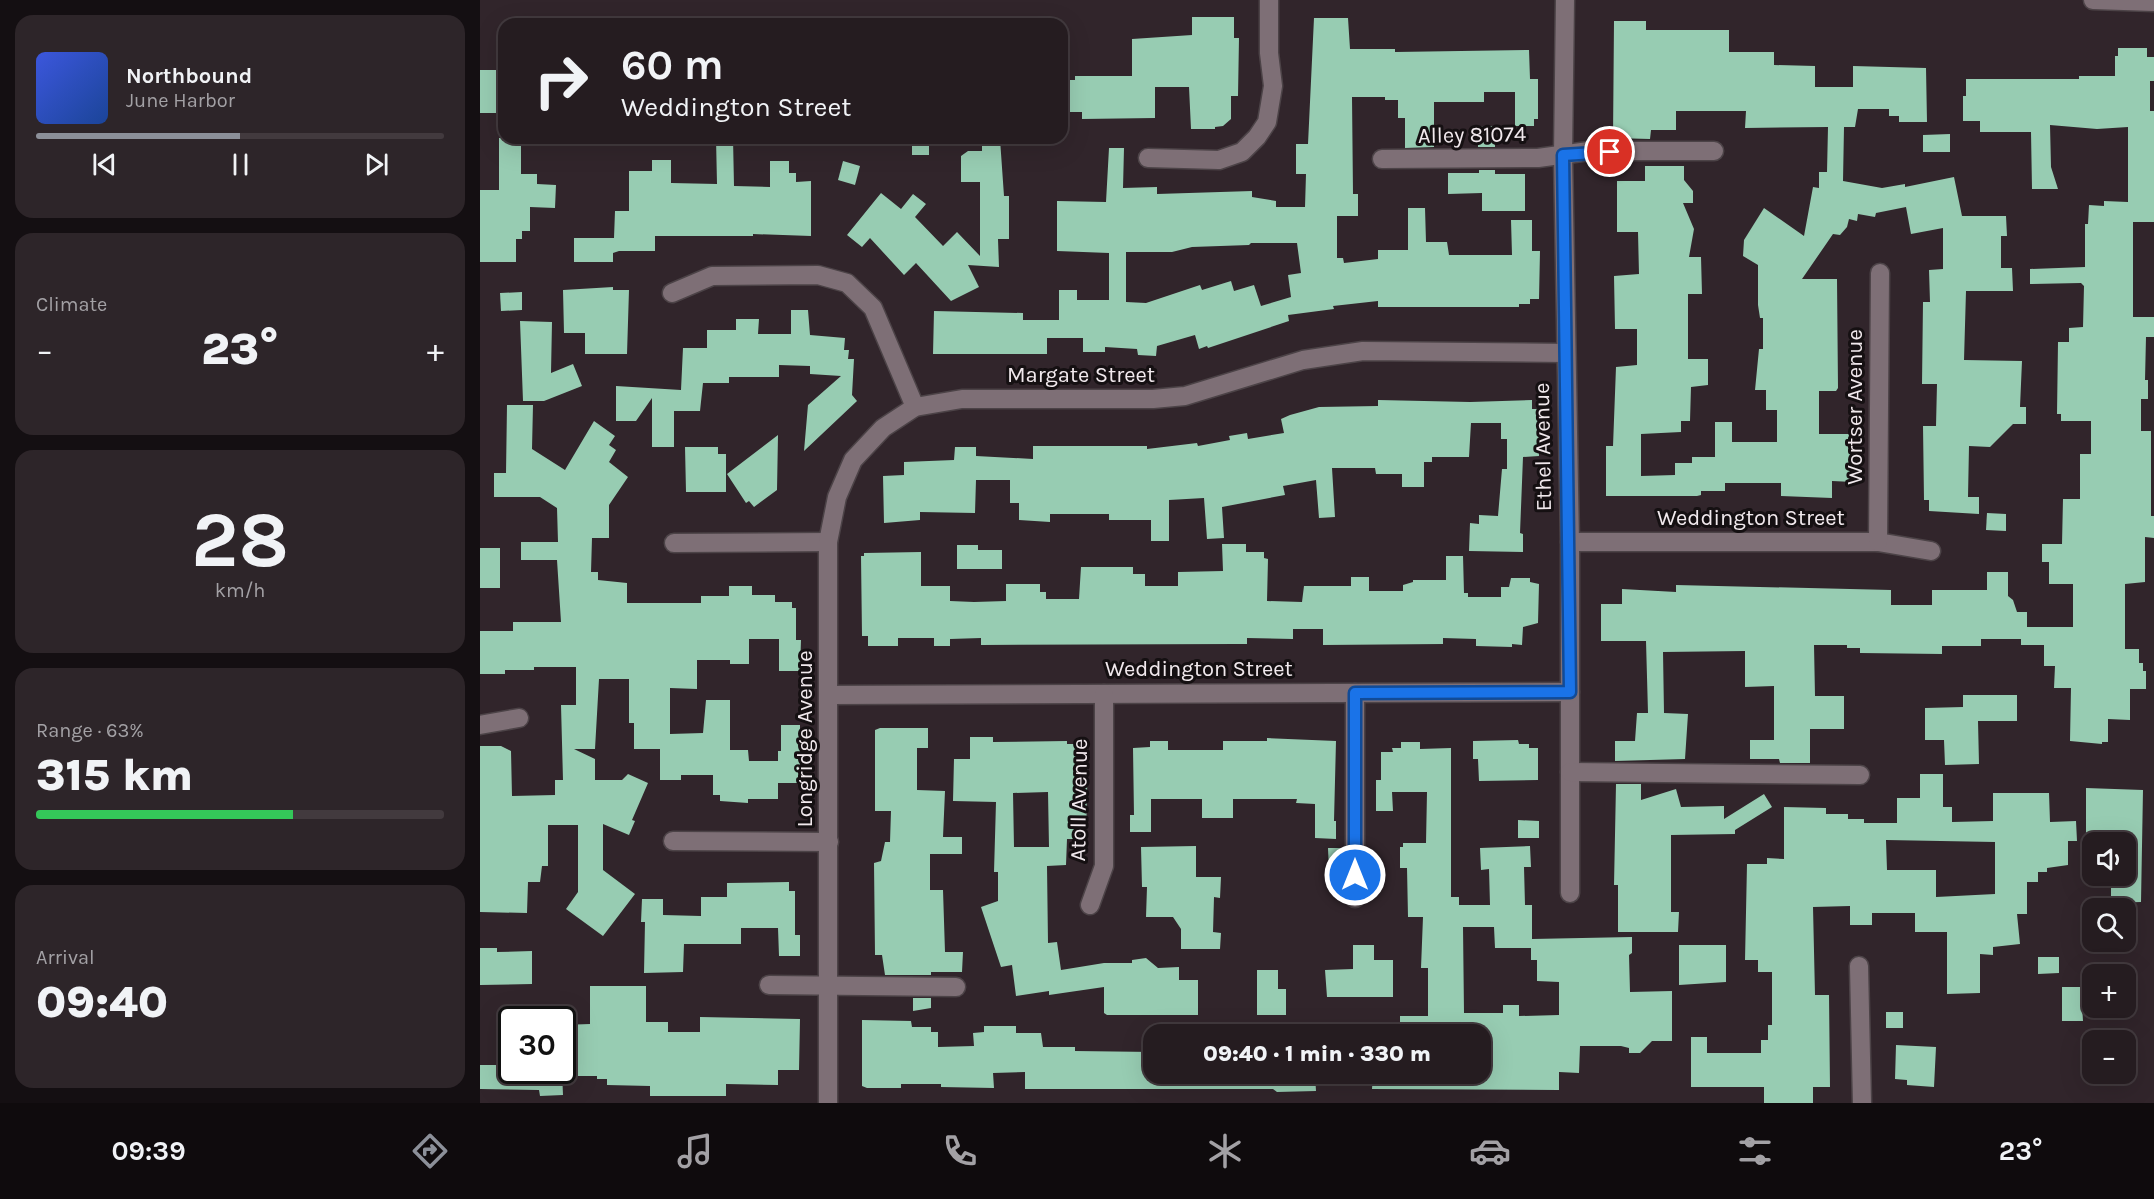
<!DOCTYPE html>
<meta charset="utf-8">
<style>
body{margin:0;font-family:Karla,sans-serif;background:#2d2529;color:#f1f3f6;height:100vh;display:flex;flex-direction:column;font-size:22px;white-space:nowrap}
*{box-sizing:border-box;margin:0}
p{font-size:20px;color:#a3a1a5}
.icon{flex:none;width:33px;height:33px;fill:none;stroke:currentColor;stroke-width:2;stroke-linecap:round;stroke-linejoin:round}
.map{position:relative;flex:1;overflow:hidden}
.sheet{display:flex;flex-direction:column;gap:15px;padding:15px;background:#140f12;width:480px}
.sheet>*{flex:none}
.banner{position:absolute;left:18px;top:18px;width:570px;height:126px;border-radius:18px;box-shadow:0 6px 24px #0002,0 0 0 2px #423a3e;background:#251c20;color:#f1f3f6;overflow:hidden}
.fabs{position:absolute;left:1602px;top:832px;display:grid;gap:12px}
.fabs a{display:grid;place-items:center;width:54px;height:54px;border-radius:12px;background:#251c20;box-shadow:0 6px 24px #0002,0 0 0 2px #423a3e;font-size:30px}
.speed{position:absolute;left:18px;top:1006px;display:flex;gap:12px;font-size:30px;font-weight:700;text-align:center}
.speed>*{display:grid;place-content:center;width:78px;height:78px;border-radius:50%;background:#251c20;box-shadow:0 6px 24px #0002,0 0 0 2px #423a3e;line-height:1}
.speed .limit{border:3px solid #111;border-radius:9px;background:#fff;color:#111}
.pin{position:absolute;display:grid;place-items:center;width:51px;height:51px;color:#fff;margin:-26px;border:3px solid #fff;border-radius:50%;box-shadow:0 2px 6px #0007}
.me{position:absolute;width:66px;margin:-33px;rotate:0deg;stroke-linejoin:round;filter:drop-shadow(0 0 4px #0008)}
.turn{display:flex;align-items:center;gap:21px;height:126px;padding:0 24px;font-size:27px}
.turn .icon{width:78px;height:78px;stroke-width:2.5}
.turn b{display:block;font-size:42px;line-height:51px}
.big{font-size:45px;font-weight:800;line-height:1.1}
.sheet .tile{flex:1;display:flex;flex-direction:column;justify-content:center;gap:9px;min-width:0;padding:0 21px;border-radius:18px;background:#2d2529}
.sheet .dial{align-items:center;gap:0}
.dial b{font-size:78px;line-height:1}
.song{display:flex;align-items:center;gap:18px}
.cover{width:72px;height:72px;border-radius:9px;background:linear-gradient(135deg,hsl(230 70% 55%),hsl(220 70% 35%))}
.played{height:6px;border-radius:3px;background:linear-gradient(90deg,#8c9099 50%,#423a3e 50%)}
.keys{display:flex;justify-content:space-around;direction:ltr}
.heat{display:flex;justify-content:space-between;align-items:center;font-size:33px;direction:ltr}
.charge{height:9px;border-radius:4px;background:linear-gradient(90deg,#34c759 63%,#423a3e 0)}
.trip{position:absolute;left:663px;top:1024px;width:348px;height:60px;border-radius:18px;background:#251c20;box-shadow:0 6px 24px #0002,0 0 0 2px #423a3e;font-weight:800;line-height:60px;text-align:center}
.dock{display:flex;height:96px;justify-content:space-around;align-items:center;background:#0f0b0d;color:#a3a1a5}
.dock .icon{width:42px;height:42px}
.dock .selected{color:#8c9099}
.dock b{font-size:27px;color:#f1f3f6}
main{display:flex;flex:1;min-height:0}
.map>svg:first-child{display:block}
.building{fill:#97ccb2;fill-rule:evenodd}
.lines{fill:none;stroke-linecap:round;stroke-linejoin:round}
.minor-casing{stroke:#4c4347;stroke-width:21}
.minor{stroke:#7e6f76;stroke-width:18}
.route-casing{stroke:#114b97;stroke-width:15}
.route{stroke:#1a73e8;stroke-width:10}
.labels{text-anchor:middle;dominant-baseline:central;stroke-width:6;stroke-linejoin:round;paint-order:stroke}
.street-label{font-size:22px;fill:#f1e9ed;stroke:#151012}
</style>
<main>
<section class="sheet">
<div class="tile">
<div class="song"><i class="cover"></i><div><b>Northbound</b><p>June Harbor</p></div></div>
<div class="played"></div>
<div class="keys"><svg class="icon" aria-label="previous" viewBox="0 0 24 24"><path d="M18 5L8 12l10 7zM5 5v14"/></svg><svg class="icon" aria-label="pause" viewBox="0 0 24 24"><path d="M8 5v14M16 5v14"/></svg><svg class="icon" aria-label="next" viewBox="0 0 24 24"><path d="M6 5l10 7-10 7zM19 5v14"/></svg></div>
</div>
<div class="tile"><p>Climate</p>
<div class="heat"><a>−</a><b class="big">23°</b><a>+</a></div>
</div>
<div class="tile dial"><b>28</b><p>km/h</p></div>
<div class="tile"><p>Range · 63%</p><b class="big">315 km</b><div class="charge"></div></div>
<div class="tile"><p>Arrival</p><b class="big">09:40</b></div>
</section>
<div class="map">
<svg width="1674" height="1103" viewBox="0 0 1674 1103">
<rect width="100%" height="100%" fill="#31252b"/>
<g class="building">
<polygon points="712,17 754,17 754,38 759,38 758,96 751,96 751,119 743,126 735,127 735,129 711,129 709,87 675,87 675,118 602,119 602,112 582,112 582,80 595,80 595,76 652,76 652,39 712,35"/>
<path d="M834,18H868L870,49H915V52L1049,50L1050,79H1058V119H1054V126H1035V92H1004V102H954V147L925,148V118H918V100H905V97H872L873,194H878V216H857V258H863L864,263L898,259V250H928V208H945L946,242H967L969,255H1032L1031,220H1052V251H1060L1059,299H1050V304H1039V307H898V301L853,306L854,309L808,315L809,321L728,348L727,346L719,349L715,335L677,346L676,356L658,355L657,349L625,347V352H603V338H567V354H453L454,311L543,313V320H579V290H597V300H629V253L577,251V201L626,202L629,148H644L643,188L677,187V194L772,191V197L796,201V207H825L826,174H816V144H828ZM771,243H817L821,273L808,275L811,297L781,306L774,285L754,291L751,281L722,290L720,285L666,303L646,302V252H692L712,247L769,245Z"/>
<polygon points="1134,21 1166,21 1166,30 1249,30 1249,52 1294,52 1294,65 1335,66 1335,87 1373,87 1373,66 1446,68 1447,122 1419,122 1419,116 1409,116 1409,109 1378,109 1375,127 1364,127 1363,181 1402,188 1425,184 1425,187 1474,177 1482,216 1526,216 1527,236 1521,236 1521,268 1532,268 1533,291 1486,291 1484,360 1542,361 1540,407 1546,407 1546,424 1533,424 1510,447 1489,446 1488,497 1499,497 1499,514 1449,511 1449,500 1444,500 1443,426 1456,426 1457,384 1442,384 1443,302 1450,302 1449,270 1463,269 1463,228 1431,234 1426,207 1396,213 1395,217 1378,214 1377,221 1369,219 1367,227 1360,235 1353,234 1322,279 1357,279 1358,388 1356,391 1339,391 1339,434 1373,434 1373,482 1352,481 1352,498 1301,496 1301,483 1245,483 1245,491 1221,491 1221,495 1217,496 1126,496 1126,446 1133,446 1136,367 1157,365 1157,329 1135,329 1134,276 1159,274 1158,232 1137,232 1137,181 1165,181 1165,166 1204,166 1204,180 1213,191 1213,203 1203,203 1214,229 1209,257 1221,257 1222,294 1208,294 1208,359 1228,359 1228,385 1211,387 1210,421 1201,421 1201,432 1161,434 1161,476 1195,475 1195,463 1212,463 1212,457 1235,457 1235,422 1252,422 1252,442 1297,442 1297,410 1286,410 1286,390 1275,390 1279,349 1283,349 1283,318 1280,318 1278,305 1278,265 1263,256 1264,240 1284,208 1324,236 1333,187 1339,188 1339,172 1347,172 1348,127 1265,128 1266,111 1196,111 1196,130 1171,130 1170,139 1133,138"/>
<polygon points="1638,48 1667,48 1667,57 1674,57 1674,81 1670,81 1670,111 1674,111 1674,222 1653,222 1653,317 1674,317 1674,337 1666,337 1665,380 1668,380 1668,399 1661,399 1661,431 1671,431 1671,516 1674,516 1674,538 1665,537 1665,582 1645,584 1645,649 1659,649 1659,663 1663,663 1663,671 1666,671 1666,689 1650,689 1650,720 1628,719 1628,742 1622,742 1622,744 1590,741 1591,688 1574,688 1575,666 1564,666 1564,645 1541,645 1541,639 1501,639 1501,646 1462,646 1462,654 1380,653 1380,648 1367,648 1367,645 1334,645 1335,696 1364,696 1364,729 1330,729 1330,763 1300,763 1299,759 1270,759 1270,740 1294,740 1294,686 1265,687 1265,651 1183,652 1184,713 1208,714 1205,759 1135,761 1135,741 1155,741 1157,713 1168,713 1166,641 1121,641 1121,604 1142,604 1142,589 1196,592 1196,585 1411,590 1411,605 1452,605 1452,590 1507,590 1507,572 1528,572 1528,596 1533,600 1537,612 1547,612 1547,627 1593,627 1593,584 1569,584 1569,562 1562,562 1562,544 1582,544 1583,499 1600,499 1600,454 1611,454 1611,421 1581,421 1581,414 1577,414 1578,342 1589,342 1589,328 1603,327 1604,286 1601,283 1550,284 1550,269 1605,267 1605,224 1608,224 1609,205 1624,206 1624,201 1648,202 1648,127 1617,129 1570,125 1571,167 1578,189 1552,189 1551,132 1500,132 1500,121 1483,121 1483,96 1486,96 1486,79 1599,79 1599,76 1635,76 1635,56 1638,56"/>
<rect x="0" y="70" width="24" height="43"/>
<polygon points="1015,126 1015,147 998,147 998,127"/>
<polygon points="1470,134 1470,152 1443,152 1443,135"/>
<polygon points="19,138 41,138 41,174 57,174 57,184 76,185 75,208 50,207 50,231 42,231 42,239 36,239 36,262 0,262 0,190 19,190"/>
<polygon points="236,138 253,138 254,186 290,187 290,161 309,161 309,173 316,173 316,182 331,181 331,236 273,234 273,236 175,236 175,251 139,251 133,253 133,262 94,262 94,238 134,238 135,211 149,211 149,171 172,171 172,160 191,160 191,183 237,184"/>
<polygon points="441,138 449,139 449,155 432,155 432,140"/>
<polygon points="502,139 520,139 524,196 529,196 529,239 518,239 519,267 488,265 499,287 471,301 436,263 424,275 390,238 382,247 367,235 401,193 421,209 433,194 446,204 435,217 463,246 477,232 500,256 500,182 481,182 481,156 488,151 502,151"/>
<polygon points="363,161 380,166 375,185 358,180"/>
<polygon points="999,170 1015,170 1015,174 1045,174 1045,211 1002,211 1002,193 968,194 968,173 999,173"/>
<polygon points="133,287 133,290 149,290 147,354 105,354 105,333 84,333 83,290"/>
<polygon points="42,292 42,310 21,311 20,293"/>
<polygon points="311,310 328,310 330,335 365,338 364,350 369,350 368,359 374,359 372,395 377,401 324,451 328,405 361,376 330,374 330,366 299,365 299,377 249,377 249,383 223,383 220,411 194,411 194,447 172,447 172,398 156,421 136,421 136,386 201,390 203,348 227,348 227,330 256,330 256,319 279,319 278,334 311,334"/>
<polygon points="40,321 72,322 71,373 93,364 102,386 64,401 43,401"/>
<polygon points="898,400 990,402 1052,400 1052,409 1058,409 1059,456 1043,457 1040,533 1043,534 1043,552 989,551 990,523 999,524 999,515 1018,516 1022,469 1027,469 1027,439 1021,439 1021,423 991,423 989,457 952,457 952,462 944,462 944,487 922,487 922,474 896,474 895,468 852,468 855,517 839,518 836,480 803,486 805,495 742,507 744,538 727,539 724,498 689,500 689,541 671,541 671,520 629,520 629,514 570,514 570,522 539,520 539,503 530,503 530,480 496,480 495,513 440,512 440,520 404,523 403,476 424,475 424,462 474,460 475,447 496,447 496,456 553,459 553,446 667,446 667,449 717,443 718,446 750,440 749,436 767,433 768,439 804,433 801,419 810,415 839,407 898,406"/>
<polygon points="27,405 53,405 52,449 85,470 114,421 135,436 129,445 136,450 129,462 148,477 129,505 129,538 112,538 111,572 118,572 118,580 147,583 147,603 221,603 221,596 249,596 249,586 272,586 272,595 295,595 295,602 312,602 312,608 316,608 316,640 321,640 320,671 299,671 299,639 269,639 269,664 250,664 250,660 217,660 217,689 190,688 190,734 223,733 226,700 250,700 250,750 268,750 269,761 298,761 298,751 301,751 301,725 320,725 320,783 298,783 298,799 268,799 268,803 240,801 240,795 233,795 233,775 201,775 201,780 180,780 180,749 154,749 154,723 149,723 149,679 119,679 115,749 94,749 115,759 115,780 142,780 148,774 168,783 152,820 155,821 149,835 123,824 123,870 155,894 123,936 86,909 98,892 98,825 68,825 68,866 62,866 60,882 48,882 47,913 0,912 0,746 21,746 31,751 32,796 75,795 75,780 83,780 81,705 96,705 96,667 54,667 54,670 25,670 25,674 0,674 0,631 33,631 33,622 81,622 77,560 41,560 41,542 78,542 77,508 60,497 14,497 14,473 26,473"/>
<polygon points="298,435 297,490 274,507 269,501 266,503 247,474"/>
<polygon points="205,447 238,447 238,454 246,454 246,492 206,492"/>
<polygon points="1507,513 1526,514 1526,531 1506,530"/>
<polygon points="742,544 766,544 766,552 784,552 784,558 788,559 787,601 822,602 824,586 871,586 871,577 889,577 889,591 923,591 923,585 933,582 933,580 966,580 966,556 983,556 984,593 988,593 988,597 1021,597 1021,587 1029,587 1031,578 1050,578 1050,582 1059,584 1058,623 1043,627 1042,645 1032,644 1032,647 996,646 996,639 963,638 963,644 843,645 843,629 813,629 813,639 767,638 767,644 755,644 501,645 501,638 470,639 470,646 454,646 454,638 418,638 418,646 388,646 388,636 382,636 381,556 384,556 384,553 441,552 441,586 470,586 470,601 494,602 526,601 526,584 560,584 560,592 566,592 566,599 599,599 601,567 653,567 653,574 665,574 665,586 698,586 698,572 743,571"/>
<polygon points="477,545 498,545 498,550 522,550 522,569 477,569"/>
<rect x="0" y="548" width="20" height="40"/>
<polygon points="1483,695 1537,695 1537,721 1498,721 1499,764 1465,765 1464,740 1445,740 1445,708 1483,707"/>
<polygon points="400,728 448,728 448,748 437,748 437,790 465,791 463,837 482,837 482,854 450,854 450,890 463,890 465,952 483,952 482,972 451,972 451,975 405,975 402,955 395,955 394,863 401,861 405,842 410,842 411,811 395,811 395,730"/>
<path d="M490,737H513V742L587,741V744H598V748L608,749L606,839H587L586,865L567,866L568,943L577,942L581,970L624,963H652V960L666,958L678,968L699,967V980H718V1015H627L624,1013V987L569,995V991L536,996L532,965L521,967L501,907L518,901V872H514L516,802L473,801L474,759H490ZM568,792L569,847H534L533,793Z"/>
<polygon points="787,738 856,741 854,821 856,821 856,839 835,838 835,804 816,803 817,799 753,799 753,818 722,818 722,799 671,799 671,832 650,832 650,815 654,815 653,748 670,747 670,741 688,741 688,750 743,750 743,741 787,741"/>
<polygon points="1038,740 1039,744 1049,744 1049,748 1058,748 1058,780 999,781 998,759 993,759 993,741"/>
<path d="M921,742H940V749L971,748V897H979V905H1010L1009,869L1001,870L1000,848L1050,846L1051,867H1044L1045,905H1052V939L1152,937V953L1149,955L1150,992L1192,991V1041H1172L1160,1053H1149V1048L1141,1046H1100L1099,1073L1079,1072V1090L892,1089L893,1074H1000V1035H920V1016H948V968H941L943,917H928L927,868H920V847H923V843H946L947,792H912L913,811H896V780H901V752H913L912,748H921ZM983,927H1014L1015,948H1051V960H1057V981L1079,982V1015L1039,1016V1005H1023V1013H984Z"/>
<path d="M1440,774H1463V807H1472V822L1513,821V793H1569L1570,822L1596,821L1597,841H1588V865L1567,868V872H1558V882H1547V914H1537L1540,944L1513,947V955L1500,954V993L1467,994V932H1435V913H1392V925H1370V906L1333,907L1335,995H1349L1350,1087H1333V1103H1284V1087H1211V1037H1227V1053H1281V1040H1288V1025H1292V972H1278V960H1265L1267,864H1287V858L1304,859V807L1346,808V814H1368V819H1384V823H1417V798H1440ZM1406,840L1515,842V894L1456,897V870H1407Z"/>
<polygon points="1136,784 1161,784 1161,800 1196,789 1201,807 1244,806 1244,819 1284,794 1292,807 1255,830 1255,834 1191,835 1191,912 1199,912 1198,932 1138,932 1138,885 1134,885"/>
<polygon points="1606,788 1663,790 1661,902 1631,903 1631,876 1646,876 1646,835 1606,834"/>
<polygon points="1038,820 1059,821 1059,838 1038,838"/>
<polygon points="716,846 716,877 741,877 740,898 734,897 733,932 741,933 740,949 701,949 701,929 693,917 666,917 667,887 662,887 661,847"/>
<polygon points="848,848 864,848 864,870 849,871"/>
<polygon points="309,882 309,891 315,891 315,935 320,935 320,956 299,956 298,928 261,928 261,944 204,944 203,972 164,973 165,922 161,922 162,899 183,899 183,915 221,916 221,897 247,897 247,883"/>
<polygon points="873,945 894,945 894,960 913,960 913,997 847,997 845,970 873,969"/>
<polygon points="1199,945 1246,945 1246,982 1199,985"/>
<polygon points="0,948 17,948 17,952 52,951 52,984 0,985"/>
<polygon points="1558,957 1579,957 1579,973 1558,974"/>
<polygon points="777,970 798,970 798,989 806,989 806,1015 777,1015"/>
<polygon points="110,986 166,986 166,1022 188,1022 188,1032 220,1032 220,1017 320,1019 319,1070 298,1070 298,1085 246,1084 246,1096 170,1096 170,1086 127,1085 127,1079 117,1079 117,1076 82,1076 82,1025 110,1024"/>
<polygon points="1582,987 1601,987 1603,1021 1582,1021"/>
<polygon points="433,998 451,998 451,1008 433,1011"/>
<rect x="1406" y="1012" width="17" height="16"/>
<polygon points="382,1020 431,1021 432,1027 451,1027 451,1032 458,1032 458,1047 494,1046 493,1033 504,1032 504,1026 536,1026 536,1033 561,1033 563,1047 595,1047 595,1051 674,1052 674,1074 835,1074 836,1091 797,1092 793,1089 545,1089 545,1072 513,1073 514,1088 461,1087 461,1084 421,1084 421,1088 387,1088 382,1086"/>
<polygon points="1416,1045 1456,1047 1454,1087 1427,1085 1427,1080 1415,1079"/>
<polygon points="0,1065 32,1065 32,1071 82,1071 83,1095 60,1096 59,1090 0,1089"/>
</g>
<g class="lines">
<g class="minor-casing">
<g id="minor">
<polyline points="1085,0 1083,155 1090,542 1090,893"/>
<polyline points="1613,0 1674,2"/>
<polyline points="668,158 739,160 762,152 777,137 787,122 793,86 789,53 789,0"/>
<polyline points="902,159 1058,158 1109,151 1234,151"/>
<polyline points="192,293 232,276 338,275 367,283 393,308 435,407"/>
<polyline points="1090,542 1398,542 1451,551"/>
<polyline points="1398,542 1400,273"/>
<polyline points="194,543 348,542"/>
<polyline points="349,695 1090,692"/>
<polyline points="0,725 39,718"/>
<polyline points="1090,772 1380,775"/>
<polyline points="193,841 349,842"/>
<polyline points="875,898 875,693"/>
<polyline points="610,905 624,866 624,694"/>
<polyline points="1379,966 1382,1103"/>
<polyline points="289,985 476,987"/>
<polyline points="348,1103 348,542 357,497 373,460 403,428 435,407 482,399 673,399 705,396 823,360 883,351 1085,353"/>
</g>
</g>
<use href="#minor" class="minor"/>
</g>
<g class="lines">
<g class="route-casing">
<polyline id="route" points="875,875 875,693 1090,692 1083,155 1130,152"/>
</g>
<use href="#route" class="route"/>
</g>
<g class="labels">
<g class="street-label">
<text transform="translate(992 135) rotate(-1)">Alley 81074</text>
<text x="601" y="375">Margate Street</text>
<text transform="translate(1375 407) rotate(-90)">Wortser Avenue</text>
<text transform="translate(1063 447) rotate(-91)">Ethel Avenue</text>
<text x="1271" y="518">Weddington Street</text>
<text x="719" y="669">Weddington Street</text>
<text transform="translate(325 739) rotate(-90)">Longridge Avenue</text>
<text transform="translate(599 800) rotate(-89)">Atoll Avenue</text>
</g>
</g>
</svg>
<div class="fabs">
<a><svg class="icon" aria-label="sound" viewBox="0 0 24 24"><path d="M4 9h4l5-4v14l-5-4H4zM17 9q2 3 0 6"/></svg></a>
<a><svg class="icon" aria-label="search" viewBox="0 0 24 24"><circle cx="10" cy="10" r="6"/><path d="M15 15l6 6"/></svg></a>
<a>+</a>
<a>−</a>
</div>
<div class="speed"><div class="limit">30</div></div>
<div class="pin" style="left:1130px;top:152px;background:#d93025"><svg class="icon" aria-label="arrive" viewBox="0 0 24 24"><path d="M6 21V4h12l-3 4 3 4H6"/></svg></div>
<svg class="me" style="left:875px;top:875px" viewBox="-20 -20 40 40"><circle r="17" fill="#1a73e8" stroke="#fff" stroke-width="3"/><path d="M0-11L8 9 0 5-8 9z" fill="#fff"/></svg>
<div class="trip">09:40 · 1 min · 330 m</div>
<div class="banner">
<div class="turn"><svg class="icon" aria-label="right" viewBox="0 0 24 24"><path d="M7 20v-9h11M14 6l5 5-5 5"/></svg><div><b>60 m</b>Weddington Street</div></div>
</div>
</div>
</main>
<nav class="dock">
<b>09:39</b>
<svg class="icon selected" aria-label="directions" viewBox="0 0 24 24"><path d="M12 3l9 9-9 9-9-9zM9 14v-3h6M13 9l2 2-2 2"/></svg>
<svg class="icon" aria-label="music" viewBox="0 0 24 24"><path d="M9 18V5l10-2v13"/><circle cx="6" cy="18" r="3"/><circle cx="16" cy="16" r="3"/></svg>
<svg class="icon" aria-label="phone" viewBox="0 0 24 24"><path d="M5 4h4l2 5-3 2q2 4 5 5l2-3 5 2v4C11 20 4 13 5 4z"/></svg>
<svg class="icon" aria-label="climate" viewBox="0 0 24 24"><path d="M12 3v18M4 7l16 10M4 17L20 7"/></svg>
<svg class="icon" aria-label="car" viewBox="0 0 24 24"><path d="M5 17H2v-5l4-1 3-4h7l3 4 3 1v5h-3M9 17h6M6 11h13"/><circle cx="7" cy="17" r="2"/><circle cx="17" cy="17" r="2"/></svg>
<svg class="icon" aria-label="filters" viewBox="0 0 24 24"><path d="M4 7h16M4 17h16"/><circle cx="9" cy="7" r="2"/><circle cx="15" cy="17" r="2"/></svg>
<b>23°</b>
</nav>
